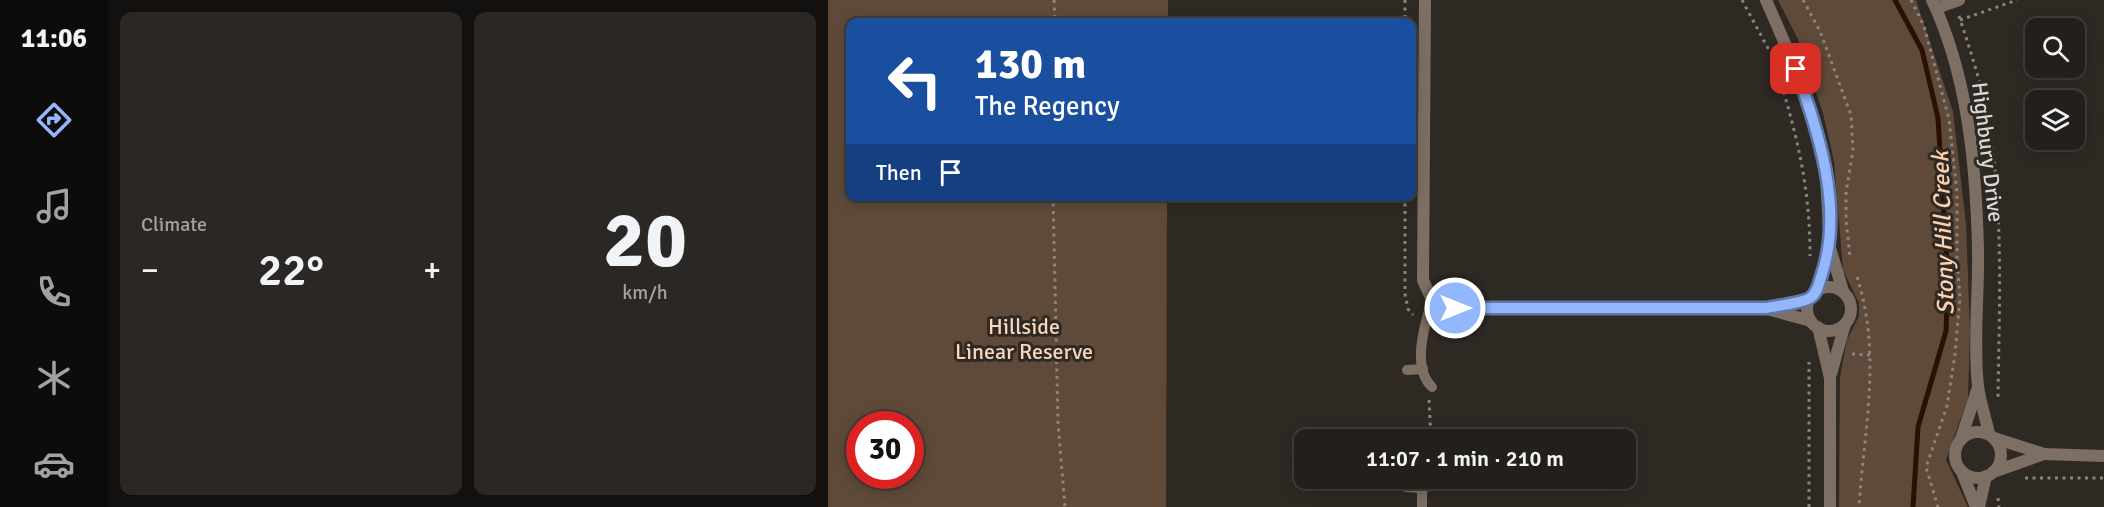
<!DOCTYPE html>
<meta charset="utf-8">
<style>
body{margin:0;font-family:Signika,sans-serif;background:#2b2724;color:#f1f3f6;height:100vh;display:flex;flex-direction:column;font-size:22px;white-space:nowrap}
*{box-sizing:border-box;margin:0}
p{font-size:20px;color:#a3a2a3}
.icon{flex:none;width:33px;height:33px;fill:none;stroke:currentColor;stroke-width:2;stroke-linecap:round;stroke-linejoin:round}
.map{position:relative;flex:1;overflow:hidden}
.panel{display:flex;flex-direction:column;gap:12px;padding:12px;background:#13110f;width:720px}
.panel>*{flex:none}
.top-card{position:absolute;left:18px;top:18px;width:570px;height:183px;border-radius:12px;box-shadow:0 3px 15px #0003,0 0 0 2px #403d3a;background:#1a4fa0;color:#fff;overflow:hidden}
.controls{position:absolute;left:1197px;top:18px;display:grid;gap:12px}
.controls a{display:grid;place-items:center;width:60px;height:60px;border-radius:12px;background:#231f1b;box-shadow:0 3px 15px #0003,0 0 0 2px #403d3a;font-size:30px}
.speed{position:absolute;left:18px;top:411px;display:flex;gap:12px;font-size:30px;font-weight:700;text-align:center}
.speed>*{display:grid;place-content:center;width:78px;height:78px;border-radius:50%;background:#231f1b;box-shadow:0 3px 15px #0003,0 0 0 2px #403d3a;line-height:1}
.speed .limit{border:9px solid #d22;background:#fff;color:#111}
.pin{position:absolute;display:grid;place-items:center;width:51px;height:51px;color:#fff;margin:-26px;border-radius:12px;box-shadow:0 3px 9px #0006}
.me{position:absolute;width:66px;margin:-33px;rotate:90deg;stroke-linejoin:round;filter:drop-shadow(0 0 4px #0008)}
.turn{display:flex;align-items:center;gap:21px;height:126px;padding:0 30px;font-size:27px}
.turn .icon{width:78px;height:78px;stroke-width:2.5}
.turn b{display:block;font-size:42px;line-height:51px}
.then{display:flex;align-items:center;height:57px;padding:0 30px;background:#0003;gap:12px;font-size:22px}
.big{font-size:45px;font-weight:600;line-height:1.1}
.panel .card{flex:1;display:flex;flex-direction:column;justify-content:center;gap:9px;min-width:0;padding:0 21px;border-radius:12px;background:#2b2724}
.panel .dial{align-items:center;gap:0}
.dial b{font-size:78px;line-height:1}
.heat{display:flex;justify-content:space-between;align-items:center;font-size:33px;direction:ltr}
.panel .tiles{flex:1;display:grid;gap:12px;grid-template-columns:repeat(2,1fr)}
.trip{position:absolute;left:466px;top:429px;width:342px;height:60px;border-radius:12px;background:#231f1b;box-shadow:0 3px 15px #0003,0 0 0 2px #403d3a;font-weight:600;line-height:60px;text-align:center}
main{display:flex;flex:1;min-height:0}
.dock{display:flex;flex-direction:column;width:108px;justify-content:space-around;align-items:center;background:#0e0c0b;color:#a3a2a3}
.dock .icon{width:42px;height:42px}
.dock .selected{color:#93b7fd}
.dock b{font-size:27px;color:#f1f3f6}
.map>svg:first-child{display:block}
.green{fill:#5f4a3a;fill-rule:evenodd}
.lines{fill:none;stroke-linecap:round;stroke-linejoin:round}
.stream{stroke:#291000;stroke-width:5}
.path{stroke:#898481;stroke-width:3;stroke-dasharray:3 4.5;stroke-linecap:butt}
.service{stroke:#7d6f64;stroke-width:10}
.minor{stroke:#7d6f64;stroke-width:12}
.route-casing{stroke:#6077a4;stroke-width:15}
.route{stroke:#93b7fd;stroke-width:10}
.labels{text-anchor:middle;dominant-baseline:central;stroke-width:6;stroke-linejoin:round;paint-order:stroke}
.street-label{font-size:22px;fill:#dbd7d4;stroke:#2f2924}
.park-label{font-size:22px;fill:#f8d6bd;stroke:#2f2924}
.water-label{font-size:24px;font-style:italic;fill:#fcd0ae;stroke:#2f2924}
</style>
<main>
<nav class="dock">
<b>11:06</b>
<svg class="icon selected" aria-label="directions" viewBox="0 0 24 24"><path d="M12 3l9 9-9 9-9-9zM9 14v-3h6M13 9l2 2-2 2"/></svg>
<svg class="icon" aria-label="music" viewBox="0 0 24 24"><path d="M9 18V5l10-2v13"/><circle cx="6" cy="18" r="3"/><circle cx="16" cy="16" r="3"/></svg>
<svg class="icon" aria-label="phone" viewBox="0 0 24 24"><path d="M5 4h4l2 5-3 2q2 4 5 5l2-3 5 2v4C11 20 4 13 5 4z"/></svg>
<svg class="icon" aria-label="climate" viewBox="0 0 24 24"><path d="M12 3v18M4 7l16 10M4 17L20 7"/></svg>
<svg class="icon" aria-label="car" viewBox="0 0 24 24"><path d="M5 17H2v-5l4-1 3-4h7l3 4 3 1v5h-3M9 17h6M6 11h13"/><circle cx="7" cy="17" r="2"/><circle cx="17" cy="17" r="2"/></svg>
</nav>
<section class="panel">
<div class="tiles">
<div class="card"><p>Climate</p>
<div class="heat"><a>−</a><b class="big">22°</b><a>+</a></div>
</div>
<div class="card dial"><b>20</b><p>km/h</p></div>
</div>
</section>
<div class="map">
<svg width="1276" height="507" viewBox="0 0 1276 507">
<rect width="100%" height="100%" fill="#2f2924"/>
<g class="green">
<path d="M0,0H340V22H22V196L339,197L338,507H0ZM82,424V476H32V424Z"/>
<polygon points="950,0 1088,0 1125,112 1138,224 1142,331 1140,398 1118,460 1140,507 1011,507 1012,377 1019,340 1031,316 1031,303 1015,270 1006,161 995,113 970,39"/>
</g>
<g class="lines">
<polyline class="stream" points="1067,0 1094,50 1110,118 1120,280 1118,331 1090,427 1085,507"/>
<g class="path">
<polyline points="226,0 227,22"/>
<polyline points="577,0 577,22"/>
<polyline points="914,0 942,52"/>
<polyline points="975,0 992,31 1023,115 1025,150 1018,192 1018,220 1022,257"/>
<polyline points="1083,0 1096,26 1121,119 1129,193 1129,262 1132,297 1127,354 1119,406 1098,467 1110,507"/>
<path d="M1131,16C1143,52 1155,89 1161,126C1176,217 1171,309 1170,401"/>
<polyline points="1132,20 1189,0"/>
<path d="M947,63C968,132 982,183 982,256"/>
<polyline points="225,196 230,423 237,507"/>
<polyline points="577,196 577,294 580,309 585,315"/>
<path d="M1029,277C1054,354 1036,429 1031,507"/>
<polyline points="610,324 625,325"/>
<polyline points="1024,354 1043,355"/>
<polyline points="601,400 603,440"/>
<polyline points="1197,478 1276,478"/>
<polyline points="1170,498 1171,507"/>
<polyline points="981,507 981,362"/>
</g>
<g class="service">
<polyline points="579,370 595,369"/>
<path d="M604,387C583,367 597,324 604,300"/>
<polyline points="578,487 594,488 612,482"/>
<polyline points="594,488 594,507"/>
</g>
<g class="minor">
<polyline points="597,0 595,280 604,300 627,308 938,308 982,298"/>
<polyline points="938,0 968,69 986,119 998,178 1002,248 1015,291"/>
<path d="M1104,0C1140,76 1148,166 1150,249C1151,293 1145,342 1150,386C1152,402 1158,419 1161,434"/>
<polyline points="1108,8 1131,0"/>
<circle cx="1001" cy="309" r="22"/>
<polyline points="988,291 1002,248"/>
<polyline points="939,309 983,321"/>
<polyline points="990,327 1002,378 1002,507"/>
<polyline points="1003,374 1017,324"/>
<circle cx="1150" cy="455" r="23"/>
<polyline points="1166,438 1216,454 1276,456"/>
<polyline points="1133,439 1150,387"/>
<polyline points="1134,472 1148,507"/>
<polyline points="1165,472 1216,454"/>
<polyline points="1151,507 1158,476"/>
</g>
</g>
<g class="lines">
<g class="route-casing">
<path id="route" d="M627,308H938C948,306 975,303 982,298C990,293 991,282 994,274C1016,207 990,132 968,69"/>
</g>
<use href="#route" class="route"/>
</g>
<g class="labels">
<g class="street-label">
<text transform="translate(1160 152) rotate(83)">Highbury Drive</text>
</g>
<g class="park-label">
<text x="196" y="326">Hillside<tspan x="196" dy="25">Linear Reserve</tspan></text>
</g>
<g class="water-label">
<text transform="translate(1115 233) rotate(-92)">Stony Hill Creek</text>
</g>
</g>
</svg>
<div class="controls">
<a><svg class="icon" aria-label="search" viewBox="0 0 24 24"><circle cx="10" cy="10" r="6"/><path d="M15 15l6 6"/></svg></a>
<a><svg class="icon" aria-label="layers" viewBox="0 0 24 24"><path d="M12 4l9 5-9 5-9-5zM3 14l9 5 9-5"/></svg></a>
</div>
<div class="speed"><div class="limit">30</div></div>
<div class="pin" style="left:968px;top:69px;background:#d93025"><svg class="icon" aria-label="arrive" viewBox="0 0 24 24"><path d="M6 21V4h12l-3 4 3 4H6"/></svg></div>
<svg class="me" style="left:627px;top:308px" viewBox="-20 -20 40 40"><circle r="17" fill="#93b7fd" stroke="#fff" stroke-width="3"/><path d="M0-11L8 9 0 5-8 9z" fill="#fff"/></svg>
<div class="trip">11:07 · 1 min · 210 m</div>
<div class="top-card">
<div class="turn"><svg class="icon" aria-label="left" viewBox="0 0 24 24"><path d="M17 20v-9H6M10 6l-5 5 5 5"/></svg><div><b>130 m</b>The Regency</div></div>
<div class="then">Then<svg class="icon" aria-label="arrive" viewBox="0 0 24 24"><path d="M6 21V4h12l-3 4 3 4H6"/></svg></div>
</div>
</div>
</main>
